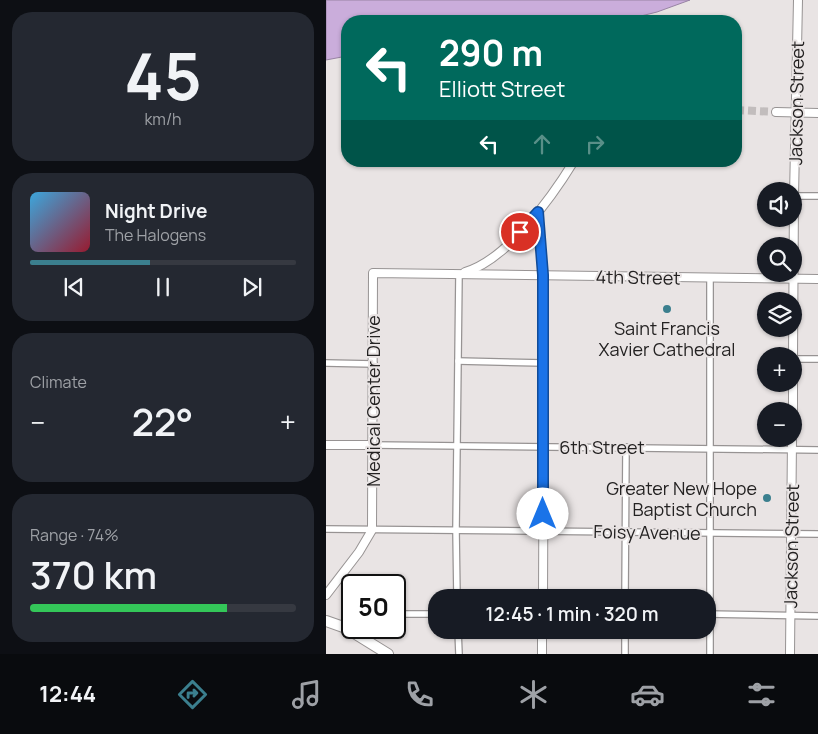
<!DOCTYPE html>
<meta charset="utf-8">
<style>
body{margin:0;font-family:Manrope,sans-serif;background:#242831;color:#f1f3f6;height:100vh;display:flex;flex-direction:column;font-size:19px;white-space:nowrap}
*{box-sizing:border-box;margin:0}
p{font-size:16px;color:#9ea1a6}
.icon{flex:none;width:28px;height:28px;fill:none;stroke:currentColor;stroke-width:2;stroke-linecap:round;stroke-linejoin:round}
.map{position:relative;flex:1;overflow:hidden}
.panel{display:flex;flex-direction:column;gap:12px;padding:12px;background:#0d0f14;width:326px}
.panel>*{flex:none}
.hud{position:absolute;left:15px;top:15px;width:401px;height:152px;border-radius:20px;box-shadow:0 1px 4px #0004;background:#00695c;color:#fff;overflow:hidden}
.fabs{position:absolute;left:431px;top:182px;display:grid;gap:10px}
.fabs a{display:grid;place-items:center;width:45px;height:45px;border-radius:50%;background:#171b24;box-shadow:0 1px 4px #0004;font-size:25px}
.speed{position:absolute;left:15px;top:574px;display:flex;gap:10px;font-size:25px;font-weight:700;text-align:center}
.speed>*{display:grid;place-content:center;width:65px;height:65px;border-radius:50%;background:#171b24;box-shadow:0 1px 4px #0004;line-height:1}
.speed .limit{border:2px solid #111;border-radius:8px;background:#fff;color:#111}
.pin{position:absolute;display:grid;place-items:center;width:42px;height:42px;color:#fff;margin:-21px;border:2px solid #fff;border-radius:50%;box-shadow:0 1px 5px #0007}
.me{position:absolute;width:55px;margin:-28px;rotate:0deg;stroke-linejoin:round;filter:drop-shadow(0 0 4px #0008)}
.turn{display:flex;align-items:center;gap:18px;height:105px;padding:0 15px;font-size:22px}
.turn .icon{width:65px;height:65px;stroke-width:2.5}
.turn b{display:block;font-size:35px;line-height:42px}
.lanes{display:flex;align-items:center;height:48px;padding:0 15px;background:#0003;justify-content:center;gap:25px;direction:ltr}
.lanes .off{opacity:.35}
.big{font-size:38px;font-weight:600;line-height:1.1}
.panel .card{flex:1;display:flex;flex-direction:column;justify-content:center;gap:8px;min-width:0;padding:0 18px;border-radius:20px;background:#242831}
.panel .dial{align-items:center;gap:0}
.dial b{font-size:65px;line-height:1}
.song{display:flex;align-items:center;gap:15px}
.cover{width:60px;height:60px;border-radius:8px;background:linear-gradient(135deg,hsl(200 70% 55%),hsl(350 70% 35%))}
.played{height:5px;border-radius:2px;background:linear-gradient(90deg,#3b7f8e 45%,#363941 45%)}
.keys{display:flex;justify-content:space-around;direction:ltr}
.heat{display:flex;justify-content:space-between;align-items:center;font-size:28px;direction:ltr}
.charge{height:8px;border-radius:4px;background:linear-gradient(90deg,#34c759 74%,#363941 0)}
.trip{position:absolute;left:102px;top:589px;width:288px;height:50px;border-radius:20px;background:#171b24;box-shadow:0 1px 4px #0004;font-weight:600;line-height:50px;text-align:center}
.menu{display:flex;height:80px;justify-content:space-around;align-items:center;background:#090b0e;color:#9ea1a6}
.menu .icon{width:35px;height:35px}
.menu .selected{color:#3b7f8e}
.menu b{font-size:22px;color:#f1f3f6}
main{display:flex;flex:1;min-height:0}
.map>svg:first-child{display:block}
.water{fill:#caaddb;stroke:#9883a4}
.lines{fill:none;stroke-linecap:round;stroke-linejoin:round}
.secondary-tunnel{stroke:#c2bdbd;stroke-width:8;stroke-dasharray:8 4;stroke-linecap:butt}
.minor-casing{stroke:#979393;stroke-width:8}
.secondary-casing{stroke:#979393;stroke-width:10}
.motorway-casing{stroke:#979393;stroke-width:12}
.minor{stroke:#fff;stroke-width:5.5}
.secondary{stroke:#fff;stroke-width:8}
.motorway{stroke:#fff;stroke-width:10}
.route-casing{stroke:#114b97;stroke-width:12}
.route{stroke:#1a73e8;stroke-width:9}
.poi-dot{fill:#3b7f8e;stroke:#e9e4e4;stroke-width:2}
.labels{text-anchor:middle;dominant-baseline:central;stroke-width:4;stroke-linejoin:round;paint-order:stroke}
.street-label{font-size:18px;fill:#242222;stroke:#e9e4e4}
.poi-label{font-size:18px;fill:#242222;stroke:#e9e4e4}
</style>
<main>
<section class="panel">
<div class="card dial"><b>45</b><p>km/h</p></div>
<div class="card">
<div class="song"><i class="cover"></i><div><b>Night Drive</b><p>The Halogens</p></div></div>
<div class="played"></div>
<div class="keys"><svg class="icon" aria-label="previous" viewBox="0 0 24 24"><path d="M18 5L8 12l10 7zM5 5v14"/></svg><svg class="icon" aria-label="pause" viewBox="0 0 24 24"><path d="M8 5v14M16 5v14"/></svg><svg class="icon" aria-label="next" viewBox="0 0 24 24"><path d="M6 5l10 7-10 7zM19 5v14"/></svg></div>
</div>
<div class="card"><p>Climate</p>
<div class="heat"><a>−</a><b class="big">22°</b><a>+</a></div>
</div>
<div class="card"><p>Range · 74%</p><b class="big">370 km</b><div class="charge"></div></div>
</section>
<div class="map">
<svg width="492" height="654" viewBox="0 0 492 654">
<rect width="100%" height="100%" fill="#e9e4e4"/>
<polygon class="water" points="0,0 364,0 331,12 295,21 21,21 21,56 0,60"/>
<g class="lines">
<polyline class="secondary-tunnel" points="410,110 450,112"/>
<g class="minor-casing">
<g id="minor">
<polyline points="468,196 492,196"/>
<polyline points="468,359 492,359"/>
<polyline points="132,361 218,363"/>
<polyline points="0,363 48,364"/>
<polyline points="47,445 492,450"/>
<polyline points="0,529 492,534"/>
<polyline points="131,598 130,530 133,274"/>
<polyline points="299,598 300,447"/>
<polyline points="69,614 111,614"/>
<polyline points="381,614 492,616"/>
<polyline points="132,630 133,654"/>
<polyline points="299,654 299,630"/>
<polyline points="384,654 384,278"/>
</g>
</g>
<g class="secondary-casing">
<g id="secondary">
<polyline points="450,112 492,113"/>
<polyline points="212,212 217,275 218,363 217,598"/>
<path d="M139,272C181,260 226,197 248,161"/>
<polyline points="467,356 468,196 472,0"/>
<polyline points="467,411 467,384"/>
<polyline points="0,445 47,445"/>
<polyline points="0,595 33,552 46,530 47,273 492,279"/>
<polyline points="216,654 216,630"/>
<polyline points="464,654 466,439"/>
</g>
</g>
<g class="motorway-casing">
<polyline id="motorway" points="0,621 20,628 62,654"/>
</g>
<use href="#minor" class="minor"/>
<use href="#secondary" class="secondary"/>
<use href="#motorway" class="motorway"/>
</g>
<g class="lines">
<g class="route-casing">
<polyline id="route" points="194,232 212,212 217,275 217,514"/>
</g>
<use href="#route" class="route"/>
</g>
<g class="poi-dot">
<circle cx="341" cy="309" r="5"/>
<circle cx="441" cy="498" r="5"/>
</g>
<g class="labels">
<g class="street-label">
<text transform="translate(470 103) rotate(-89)">Jackson Street</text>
<text transform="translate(312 277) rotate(1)">4th Street</text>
<text transform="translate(47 401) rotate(-90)">Medical Center Drive</text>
<text x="276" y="447">6th Street</text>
<text transform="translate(321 532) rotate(1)">Foisy Avenue</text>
<text transform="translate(465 546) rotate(-89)">Jackson Street</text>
</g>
<g class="poi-label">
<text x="341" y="328">Saint Francis<tspan x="341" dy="21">Xavier Cathedral</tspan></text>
<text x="431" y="488" text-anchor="end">Greater New Hope<tspan x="431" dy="21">Baptist Church</tspan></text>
</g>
</g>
</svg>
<div class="fabs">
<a><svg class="icon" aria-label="sound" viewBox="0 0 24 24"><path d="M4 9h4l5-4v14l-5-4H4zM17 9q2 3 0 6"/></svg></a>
<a><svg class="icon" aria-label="search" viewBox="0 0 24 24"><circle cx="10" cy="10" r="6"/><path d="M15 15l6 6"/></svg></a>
<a><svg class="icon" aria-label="layers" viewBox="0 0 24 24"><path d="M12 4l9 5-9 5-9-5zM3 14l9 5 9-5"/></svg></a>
<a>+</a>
<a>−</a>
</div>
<div class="speed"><div class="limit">50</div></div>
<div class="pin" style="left:194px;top:232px;background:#d93025"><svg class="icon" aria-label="arrive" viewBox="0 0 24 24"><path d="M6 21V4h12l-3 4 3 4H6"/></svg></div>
<svg class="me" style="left:217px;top:514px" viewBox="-20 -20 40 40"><circle r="19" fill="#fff"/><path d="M0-13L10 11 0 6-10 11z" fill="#1a73e8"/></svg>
<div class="trip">12:45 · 1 min · 320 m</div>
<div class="hud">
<div class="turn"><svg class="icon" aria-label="left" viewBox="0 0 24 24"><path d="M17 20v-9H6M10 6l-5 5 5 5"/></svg><div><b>290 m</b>Elliott Street</div></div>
<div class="lanes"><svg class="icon" aria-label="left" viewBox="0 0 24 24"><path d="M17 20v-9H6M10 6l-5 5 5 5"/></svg><svg class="icon off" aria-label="ahead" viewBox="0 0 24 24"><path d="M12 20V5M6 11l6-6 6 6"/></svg><svg class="icon off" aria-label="right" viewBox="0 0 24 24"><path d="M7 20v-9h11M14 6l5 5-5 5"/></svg></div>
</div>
</div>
</main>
<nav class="menu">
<b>12:44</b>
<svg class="icon selected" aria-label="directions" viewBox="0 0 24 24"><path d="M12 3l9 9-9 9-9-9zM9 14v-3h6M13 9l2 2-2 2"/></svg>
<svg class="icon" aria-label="music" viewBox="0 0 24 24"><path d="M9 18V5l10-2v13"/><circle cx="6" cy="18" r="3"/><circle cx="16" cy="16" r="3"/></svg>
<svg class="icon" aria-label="phone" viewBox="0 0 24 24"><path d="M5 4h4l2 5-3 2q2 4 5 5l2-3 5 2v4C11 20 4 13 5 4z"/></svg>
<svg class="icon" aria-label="climate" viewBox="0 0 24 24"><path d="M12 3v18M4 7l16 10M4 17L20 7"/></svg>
<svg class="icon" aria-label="car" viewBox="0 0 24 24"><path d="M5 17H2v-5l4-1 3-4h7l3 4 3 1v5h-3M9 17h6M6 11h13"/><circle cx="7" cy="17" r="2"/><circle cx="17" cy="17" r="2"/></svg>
<svg class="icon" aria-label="filters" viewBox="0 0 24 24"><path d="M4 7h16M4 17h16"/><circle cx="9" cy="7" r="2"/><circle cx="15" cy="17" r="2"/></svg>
</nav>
